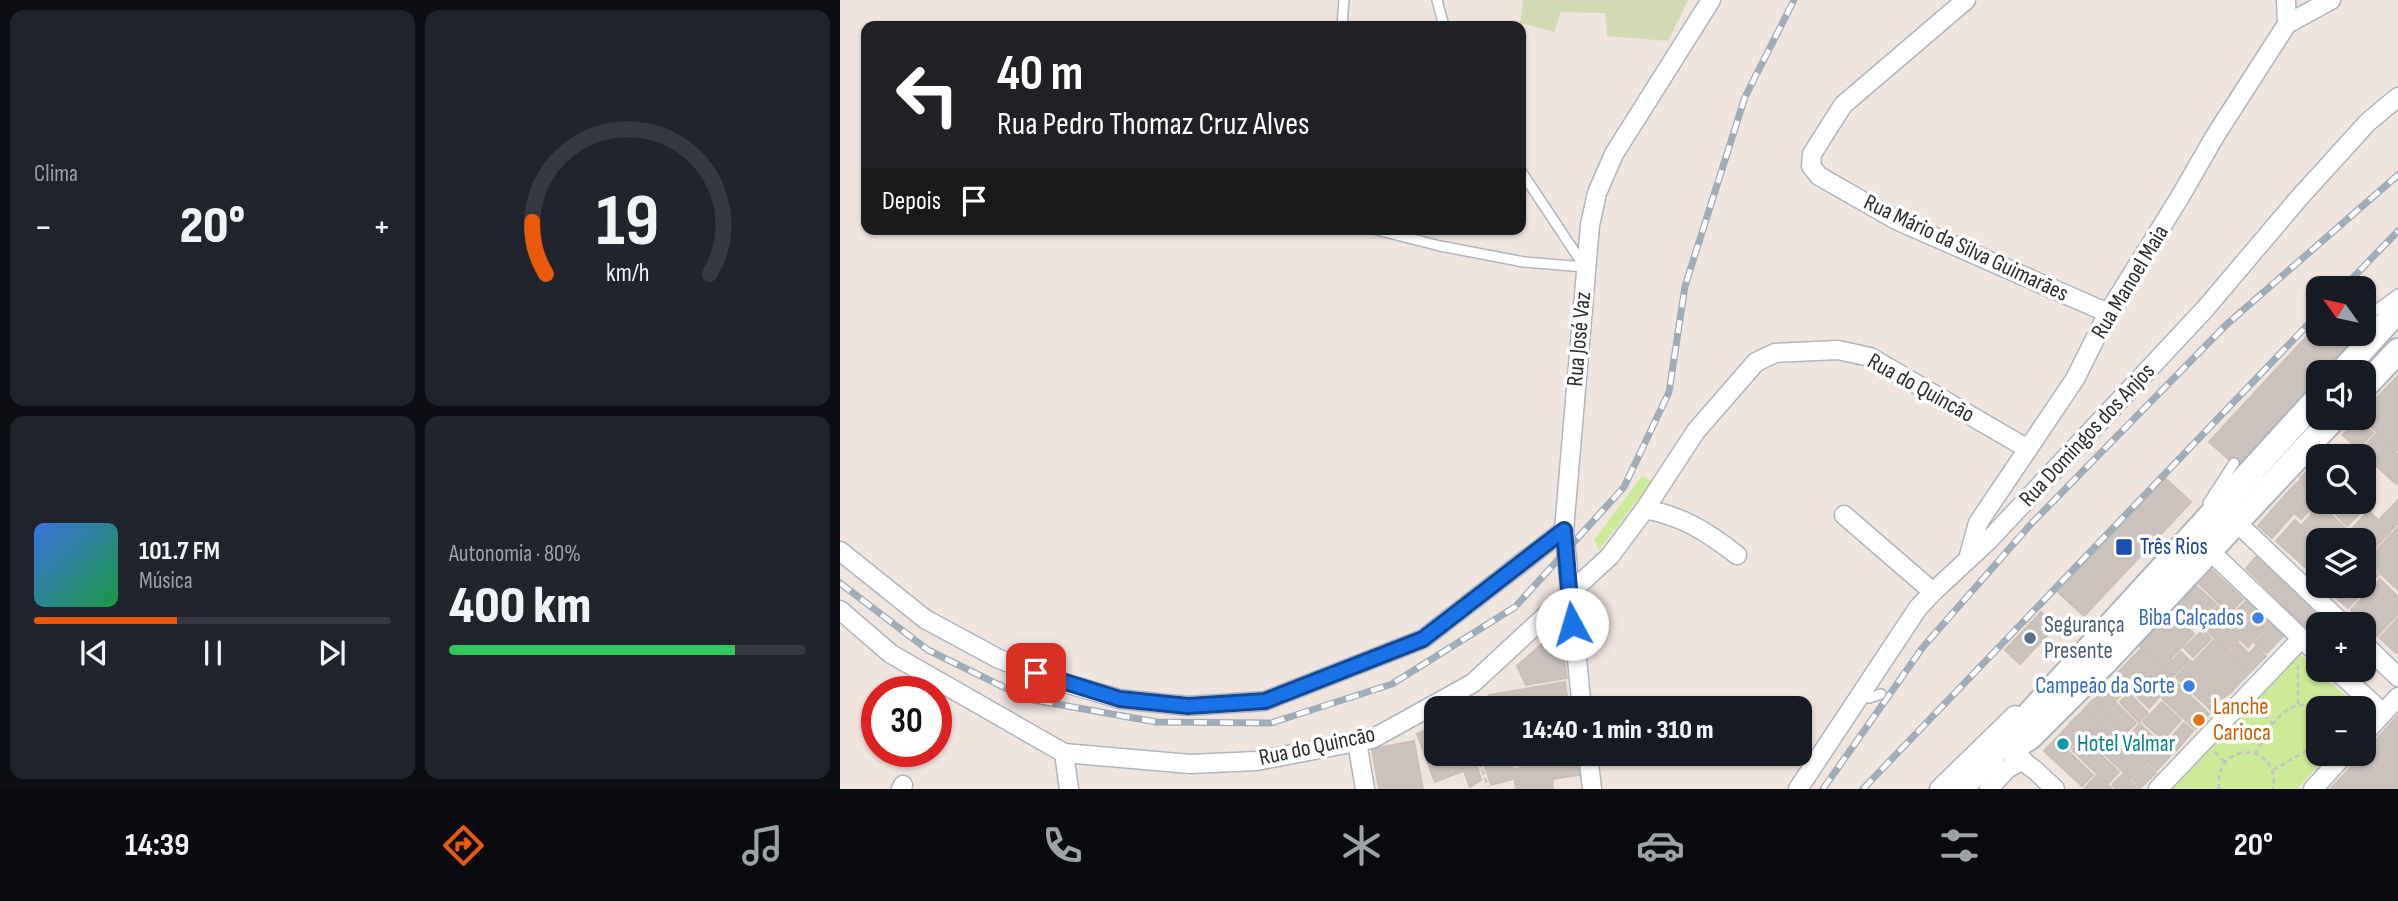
<!DOCTYPE html>
<html lang="pt">
<meta charset="utf-8">
<style>
body{margin:0;font-family:"Sofia Sans Condensed",sans-serif;background:#20242c;color:#f1f3f6;height:100vh;display:flex;flex-direction:column;font-size:26px;white-space:nowrap}
*{box-sizing:border-box;margin:0}
p{font-size:23px;color:#9ea1a6}
.icon{flex:none;width:38px;height:38px;fill:none;stroke:currentColor;stroke-width:2;stroke-linecap:round;stroke-linejoin:round}
.map{position:relative;flex:1;overflow:hidden}
.side{display:flex;flex-direction:column;gap:10px;padding:10px;background:#0d0f14;width:840px}
.side>*{flex:none}
.banner{position:absolute;left:21px;top:21px;width:665px;height:214px;border-radius:14px;box-shadow:0 2px 5px #0004;background:#202124;color:#fff;overflow:hidden}
.needle{width:46px;rotate:303deg}
.fabs{position:absolute;left:1466px;top:276px;display:grid;gap:14px}
.fabs a{display:grid;place-items:center;width:70px;height:70px;border-radius:14px;background:#171b24;box-shadow:0 2px 5px #0004;font-size:35px}
.speed{position:absolute;left:21px;top:676px;display:flex;gap:14px;font-size:35px;font-weight:700;text-align:center}
.speed>*{display:grid;place-content:center;width:91px;height:91px;border-radius:50%;background:#171b24;box-shadow:0 2px 5px #0004;line-height:1}
.speed .limit{border:10px solid #d22;background:#fff;color:#111}
.pin{position:absolute;display:grid;place-items:center;width:60px;height:60px;color:#fff;margin:-30px;border-radius:14px;box-shadow:0 4px 10px #0006}
.me{position:absolute;width:77px;margin:-38px;rotate:354deg;stroke-linejoin:round;filter:drop-shadow(0 0 5px #0008)}
.turn{display:flex;align-items:center;gap:24px;height:147px;padding:0 21px;font-size:32px}
.turn .icon{width:91px;height:91px;stroke-width:2.5}
.turn b{display:block;font-size:49px;line-height:60px}
.then{display:flex;align-items:center;height:66px;padding:0 21px;background:#0003;gap:14px;font-size:26px}
.big{font-size:52px;font-weight:800;line-height:1.1}
.side .card{flex:1;display:flex;flex-direction:column;justify-content:center;gap:10px;min-width:0;padding:0 24px;border-radius:14px;background:#20242c}
.side .dial{align-items:center;gap:0}
.dial svg{height:182px;overflow:visible;fill:none;stroke:#363941;stroke-width:7;stroke-linecap:round;text-anchor:middle}
.dial text{fill:#f1f3f6;stroke:none}
.song{display:flex;align-items:center;gap:21px}
.cover{width:84px;height:84px;border-radius:10px;background:linear-gradient(135deg,hsl(220 70% 55%),hsl(140 70% 35%))}
.played{height:7px;border-radius:4px;background:linear-gradient(90deg,#ea580c 40%,#363941 40%)}
.keys{display:flex;justify-content:space-around;direction:ltr}
.heat{display:flex;justify-content:space-between;align-items:center;font-size:38px;direction:ltr}
.charge{height:10px;border-radius:5px;background:linear-gradient(90deg,#34c759 80%,#363941 0)}
.side .tiles{flex:1;display:grid;gap:10px;grid-template-columns:repeat(2,1fr)}
.trip{position:absolute;left:584px;top:696px;width:388px;height:70px;border-radius:14px;background:#171b24;box-shadow:0 2px 5px #0004;font-weight:800;line-height:70px;text-align:center}
.tab-bar{display:flex;height:112px;justify-content:space-around;align-items:center;background:#090b0e;color:#9ea1a6}
.tab-bar .icon{width:49px;height:49px}
.tab-bar .on{color:#ea580c}
.tab-bar b{font-size:32px;color:#f1f3f6}
main{display:flex;flex:1;min-height:0}
.map>svg:first-child{display:block}
.green{fill:#ccea98}
.cemetery{fill:#d3dbb5}
.building{fill:#cbc2be;stroke:#ccbfb8;stroke-width:2}
.lines{fill:none;stroke-linecap:round;stroke-linejoin:round}
.lane-casing{stroke:#afb6be;stroke-width:12}
.street-casing{stroke:#afb6be;stroke-width:21}
.secondary-casing{stroke:#afb6be;stroke-width:28}
.path{stroke:#c4c4c4;stroke-width:2.5;stroke-dasharray:5 3.5;stroke-linecap:butt}
.lane{stroke:#fff;stroke-width:9}
.street{stroke:#fff;stroke-width:18}
.secondary{stroke:#fff;stroke-width:24}
.rail-casing{stroke:#a1acb9;stroke-width:7}
.rail{stroke:#fff;stroke-width:4.5;stroke-dasharray:13;stroke-linecap:butt}
.route-casing{stroke:#114b97;stroke-width:18}
.route{stroke:#1a73e8;stroke-width:12}
.transit-dot{fill:#1a4fb4;stroke:#fff;stroke-width:2.5}
.shop-dot{fill:#3f7fe0;stroke:#fff;stroke-width:2.5}
.service-dot{fill:#5c6f8a;stroke:#fff;stroke-width:2.5}
.food-dot{fill:#e8710a;stroke:#fff;stroke-width:2.5}
.culture-dot{fill:#0f9aa8;stroke:#fff;stroke-width:2.5}
.labels{text-anchor:middle;dominant-baseline:central;stroke-width:7;stroke-linejoin:round;paint-order:stroke}
.street-label{font-size:23px;fill:#2e2e2e;stroke:#fff}
.transit-label{font-size:23px;fill:#164399;stroke:#fff;text-anchor:start}
.shop-label{font-size:23px;fill:#366cbe;stroke:#fff;text-anchor:end}
.service-label{font-size:23px;fill:#4e5e75;stroke:#fff;text-anchor:start}
.food-label{font-size:23px;fill:#c56008;stroke:#fff;text-anchor:start}
.culture-label{font-size:23px;fill:#0d838f;stroke:#fff;text-anchor:start}
</style>
<main>
<section class="side">
<div class="tiles">
<div class="card"><p>Clima</p>
<div class="heat"><a>−</a><b class="big">20°</b><a>+</a></div>
</div>
<div class="card dial"><svg viewBox="0 0 100 80">
<path d="M14 69A42 42 0 1 1 86 69"/>
<path d="M14 69A42 42 0 0 1 8 46" stroke="#ea580c"/>
<text x="50" y="56" font-size="32" font-weight="700">19</text>
<text x="50" y="72" font-size="11">km/h</text>
</svg></div>
<div class="card">
<div class="song"><i class="cover"></i><div><b>101.7 FM</b><p>Música</p></div></div>
<div class="played"></div>
<div class="keys"><svg class="icon" aria-label="previous" viewBox="0 0 24 24"><path d="M18 5L8 12l10 7zM5 5v14"/></svg><svg class="icon" aria-label="pause" viewBox="0 0 24 24"><path d="M8 5v14M16 5v14"/></svg><svg class="icon" aria-label="next" viewBox="0 0 24 24"><path d="M6 5l10 7-10 7zM19 5v14"/></svg></div>
</div>
<div class="card"><p>Autonomia · 80%</p><b class="big">400 km</b><div class="charge"></div></div>
</div>
</section>
<div class="map">
<svg width="1558" height="789" viewBox="0 0 1558 789">
<rect width="100%" height="100%" fill="#f0e4df"/>
<g class="green">
<polygon points="802,476 812,481 759,550 754,540"/>
<polygon points="1460,654 1519,709 1479,709 1479,754 1489,754 1457,789 1333,789"/>
</g>
<polygon class="cemetery" points="683,0 848,0 828,41 767,36 765,13 721,12 714,32 680,23"/>
<g class="building">
<polygon points="1479,323 1479,334 1523,334 1488,373 1479,373 1479,383 1400,469 1369,442"/>
<polygon points="1558,376 1558,449 1556,451 1522,418 1524,418 1524,411"/>
<polygon points="1518,419 1533,433 1518,449 1503,435"/>
<polygon points="1536,434 1558,455 1558,481 1556,484 1520,451"/>
<polygon points="1475,463 1479,467 1479,497 1460,478"/>
<polygon points="1325,478 1351,502 1244,616 1218,592"/>
<polygon points="1460,480 1479,498 1480,502 1472,510 1450,490"/>
<polygon points="1449,491 1470,510 1461,519 1454,513 1432,538 1418,526"/>
<polygon points="1558,500 1558,523 1551,530 1540,519"/>
<polygon points="1484,502 1513,502 1522,511 1507,526"/>
<polygon points="1480,504 1505,528 1497,537 1471,513"/>
<polygon points="1529,511 1550,532 1524,559 1524,541 1506,541 1503,538"/>
<polygon points="1471,515 1494,537 1491,541 1479,541 1479,554 1466,568 1436,541 1455,520 1461,526"/>
<polygon points="1558,527 1558,590 1527,561"/>
<polygon points="1421,552 1483,615 1468,630 1406,568"/>
<polygon points="1479,558 1479,581 1467,571"/>
<polygon points="1524,562 1538,575 1508,608 1484,586 1524,586"/>
<polygon points="1372,570 1403,599 1390,613 1359,584"/>
<polygon points="1540,579 1558,597 1558,614 1537,636 1511,610"/>
<polygon points="1355,585 1376,604 1353,628 1333,609"/>
<polygon points="1406,601 1430,624 1408,647 1400,639 1388,651 1360,624 1378,606 1390,618"/>
<polygon points="1201,612 1216,626 1180,664 1165,650"/>
<polygon points="1331,612 1354,634 1330,659 1332,661 1341,652 1349,660 1332,677 1299,645"/>
<polygon points="1558,618 1558,651 1556,653 1540,638"/>
<polygon points="1432,625 1444,635 1427,653 1415,643"/>
<polygon points="719,629 727,678 686,685 677,666"/>
<polygon points="1363,630 1371,639 1353,657 1344,648"/>
<polygon points="1375,639 1410,672 1389,694 1354,661"/>
<polygon points="1398,643 1409,654 1416,646 1426,656 1411,671 1391,652"/>
<polygon points="1301,649 1334,682 1317,699 1284,666"/>
<polygon points="1351,661 1387,695 1372,711 1336,677"/>
<polygon points="1283,667 1316,701 1309,708 1276,675"/>
<polygon points="1277,677 1288,688 1276,700 1264,689"/>
<polygon points="725,682 729,709 650,709 649,695"/>
<polygon points="1336,682 1369,714 1355,729 1322,698"/>
<polygon points="1263,690 1296,723 1287,732 1255,699"/>
<polygon points="1289,693 1308,713 1299,722 1280,702"/>
<polygon points="1253,700 1286,732 1277,741 1244,709"/>
<polygon points="1322,702 1341,720 1323,740 1303,722"/>
<polygon points="1244,710 1269,735 1257,747 1243,732 1241,734 1230,723"/>
<polygon points="1558,715 1558,789 1490,789 1524,754"/>
<polygon points="1344,723 1353,731 1334,753 1324,745"/>
<polygon points="597,724 597,754 603,754 610,776 595,782 577,734"/>
<polygon points="1300,724 1323,746 1291,779 1260,750 1270,738 1279,746"/>
<polygon points="1229,725 1241,737 1216,762 1204,751"/>
<polygon points="1243,738 1279,772 1268,784 1232,750"/>
<polygon points="574,741 583,789 539,789 532,749"/>
<polygon points="1324,747 1332,754 1317,770 1309,763"/>
<polygon points="1228,751 1253,775 1242,786 1217,763"/>
<polygon points="603,754 618,754 624,771 610,776"/>
<polygon points="634,754 641,780 630,787 620,760"/>
<polygon points="690,754 736,754 736,760 689,765"/>
<polygon points="672,757 673,779 651,785 644,763"/>
<polygon points="736,760 739,775 712,779 711,763"/>
<polygon points="711,763 713,789 676,789 673,770 689,765"/>
<polygon points="1308,765 1316,773 1300,788 1293,780"/>
<polygon points="1283,774 1298,789 1276,789 1272,785"/>
<polygon points="1257,775 1272,789 1245,788"/>
</g>
<g class="lines">
<g class="lane-casing">
<g id="lane">
<polyline points="597,0 604,26"/>
<polyline points="502,26 504,0"/>
<polyline points="681,171 744,266"/>
<polyline points="533,229 600,246 684,262 745,267"/>
<polyline points="1526,317 1558,294"/>
<polyline points="1368,503 1394,463"/>
<polyline points="1021,692 1029,698 1041,694"/>
</g>
</g>
<g class="street-casing">
<g id="street">
<polyline points="1126,0 1003,105 972,154 971,166 979,176 1056,220 1268,313"/>
<polyline points="1447,24 1491,0"/>
<path d="M805,509C844,517 866,531 897,555"/>
<polyline points="1004,515 1093,592"/>
<polyline points="1390,516 1504,625"/>
<polyline points="0,551 85,619 159,659 214,680 280,699 348,706 425,701 583,639 724,530"/>
<polyline points="1360,551 1370,551 1479,655"/>
<polyline points="1128,559 1138,523 1235,379 1268,313 1340,197 1375,136 1447,24 1446,0"/>
<polyline points="0,610 51,654 224,753 350,764 416,761 532,739 633,683 770,556 805,509 856,431 916,362 935,353 998,350 1030,357 1188,449"/>
<polyline points="1524,644 1558,677"/>
<polyline points="1496,670 1543,713"/>
<polyline points="742,709 724,530 750,225 757,193 774,154 871,0"/>
<polyline points="1524,734 1558,697"/>
<polyline points="517,742 525,789"/>
<polyline points="1169,751 1196,771 1215,789"/>
<polyline points="224,753 229,789"/>
<polyline points="748,754 752,789"/>
<polyline points="61,789 63,785"/>
<polyline points="958,789 1078,608 1093,592 1148,541 1365,309 1459,198 1528,122 1558,97"/>
<polyline points="1099,789 1175,715"/>
<polyline points="1149,789 1167,769 1183,760"/>
<polyline points="1318,789 1461,639"/>
<polyline points="1473,789 1505,754"/>
</g>
</g>
<g class="secondary-casing">
<g id="secondary">
<polyline points="1501,373 1558,310"/>
<polyline points="1524,387 1558,351"/>
<polyline points="1179,744 1190,737 1266,661 1494,418"/>
<polyline points="1121,789 1479,397"/>
</g>
</g>
<g class="path">
<polyline points="1458,704 1458,665"/>
<polyline points="1418,709 1433,724"/>
<polyline points="1466,751 1476,761"/>
<polyline points="1375,752 1385,762"/>
<polyline points="637,754 648,787"/>
<path d="M1415,754C1427,733 1440,702 1468,705L1479,718"/>
<polyline points="1433,770 1466,751 1479,736"/>
<path d="M1379,789C1372,741 1441,740 1433,789"/>
</g>
<use href="#lane" class="lane"/>
<use href="#street" class="street"/>
<use href="#secondary" class="secondary"/>
<g class="rail-casing">
<g id="rail">
<polyline points="1502,289 1558,231"/>
<polyline points="0,583 88,650 188,699 316,722 431,723 552,684 675,607 784,487 829,392 845,286 905,97 954,0"/>
<polyline points="983,789 1083,647 1191,524 1386,325 1558,175"/>
<polyline points="1023,789 1479,313"/>
</g>
</g>
<use href="#rail" class="rail"/>
</g>
<g class="lines">
<g class="route-casing">
<polyline id="route" points="196,673 280,699 348,706 425,701 583,639 724,530 732,624"/>
</g>
<use href="#route" class="route"/>
</g>
<rect class="transit-dot" x="1275" y="538" width="18" height="18" rx="3.5"/>
<g class="shop-dot">
<circle cx="1418" cy="618" r="7"/>
<circle cx="1349" cy="686" r="7"/>
</g>
<circle class="service-dot" cx="1190" cy="638" r="7"/>
<circle class="food-dot" cx="1359" cy="720" r="7"/>
<circle class="culture-dot" cx="1223" cy="744" r="7"/>
<g class="labels">
<g class="street-label">
<text transform="translate(1126 248) rotate(25)">Rua Mário da Silva Guimarães</text>
<text transform="translate(1290 282) rotate(-59)">Rua Manoel Maia</text>
<text transform="translate(739 339) rotate(-85)">Rua José Vaz</text>
<text transform="translate(1081 388) rotate(29)">Rua do Quincão</text>
<text transform="translate(1247 435) rotate(-47)">Rua Domingos dos Anjos</text>
<text transform="translate(477 746) rotate(-12)">Rua do Quincão</text>
</g>
<g class="transit-label">
<text x="1300" y="547">Três Rios</text>
</g>
<g class="shop-label">
<text x="1404" y="618">Biba Calçados</text>
<text x="1335" y="686">Campeão da Sorte</text>
</g>
<g class="service-label">
<text x="1204" y="625">Segurança<tspan x="1204" dy="26">Presente</tspan></text>
</g>
<g class="food-label">
<text x="1373" y="707">Lanche<tspan x="1373" dy="26">Carioca</tspan></text>
</g>
<g class="culture-label">
<text x="1237" y="744">Hotel Valmar</text>
</g>
</g>
</svg>
<div class="fabs">
<a><svg class="needle" viewBox="-14 -14 28 28"><path d="M0-13l5 13h-10z" fill="#e53935"/><path d="M0 13l5-13h-10z" fill="#9ea1a6"/></svg></a>
<a><svg class="icon" aria-label="sound" viewBox="0 0 24 24"><path d="M4 9h4l5-4v14l-5-4H4zM17 9q2 3 0 6"/></svg></a>
<a><svg class="icon" aria-label="search" viewBox="0 0 24 24"><circle cx="10" cy="10" r="6"/><path d="M15 15l6 6"/></svg></a>
<a><svg class="icon" aria-label="layers" viewBox="0 0 24 24"><path d="M12 4l9 5-9 5-9-5zM3 14l9 5 9-5"/></svg></a>
<a>+</a>
<a>−</a>
</div>
<div class="speed"><div class="limit">30</div></div>
<div class="pin" style="left:196px;top:673px;background:#d93025"><svg class="icon" aria-label="arrive" viewBox="0 0 24 24"><path d="M6 21V4h12l-3 4 3 4H6"/></svg></div>
<svg class="me" style="left:732px;top:624px" viewBox="-20 -20 40 40"><circle r="19" fill="#fff"/><path d="M0-13L10 11 0 6-10 11z" fill="#1a73e8"/></svg>
<div class="trip">14:40 · 1 min · 310 m</div>
<div class="banner">
<div class="turn"><svg class="icon" aria-label="left" viewBox="0 0 24 24"><path d="M17 20v-9H6M10 6l-5 5 5 5"/></svg><div><b>40 m</b>Rua Pedro Thomaz Cruz Alves</div></div>
<div class="then">Depois<svg class="icon" aria-label="arrive" viewBox="0 0 24 24"><path d="M6 21V4h12l-3 4 3 4H6"/></svg></div>
</div>
</div>
</main>
<nav class="tab-bar">
<b>14:39</b>
<svg class="icon on" aria-label="directions" viewBox="0 0 24 24"><path d="M12 3l9 9-9 9-9-9zM9 14v-3h6M13 9l2 2-2 2"/></svg>
<svg class="icon" aria-label="music" viewBox="0 0 24 24"><path d="M9 18V5l10-2v13"/><circle cx="6" cy="18" r="3"/><circle cx="16" cy="16" r="3"/></svg>
<svg class="icon" aria-label="phone" viewBox="0 0 24 24"><path d="M5 4h4l2 5-3 2q2 4 5 5l2-3 5 2v4C11 20 4 13 5 4z"/></svg>
<svg class="icon" aria-label="climate" viewBox="0 0 24 24"><path d="M12 3v18M4 7l16 10M4 17L20 7"/></svg>
<svg class="icon" aria-label="car" viewBox="0 0 24 24"><path d="M5 17H2v-5l4-1 3-4h7l3 4 3 1v5h-3M9 17h6M6 11h13"/><circle cx="7" cy="17" r="2"/><circle cx="17" cy="17" r="2"/></svg>
<svg class="icon" aria-label="filters" viewBox="0 0 24 24"><path d="M4 7h16M4 17h16"/><circle cx="9" cy="7" r="2"/><circle cx="15" cy="17" r="2"/></svg>
<b>20°</b>
</nav>
